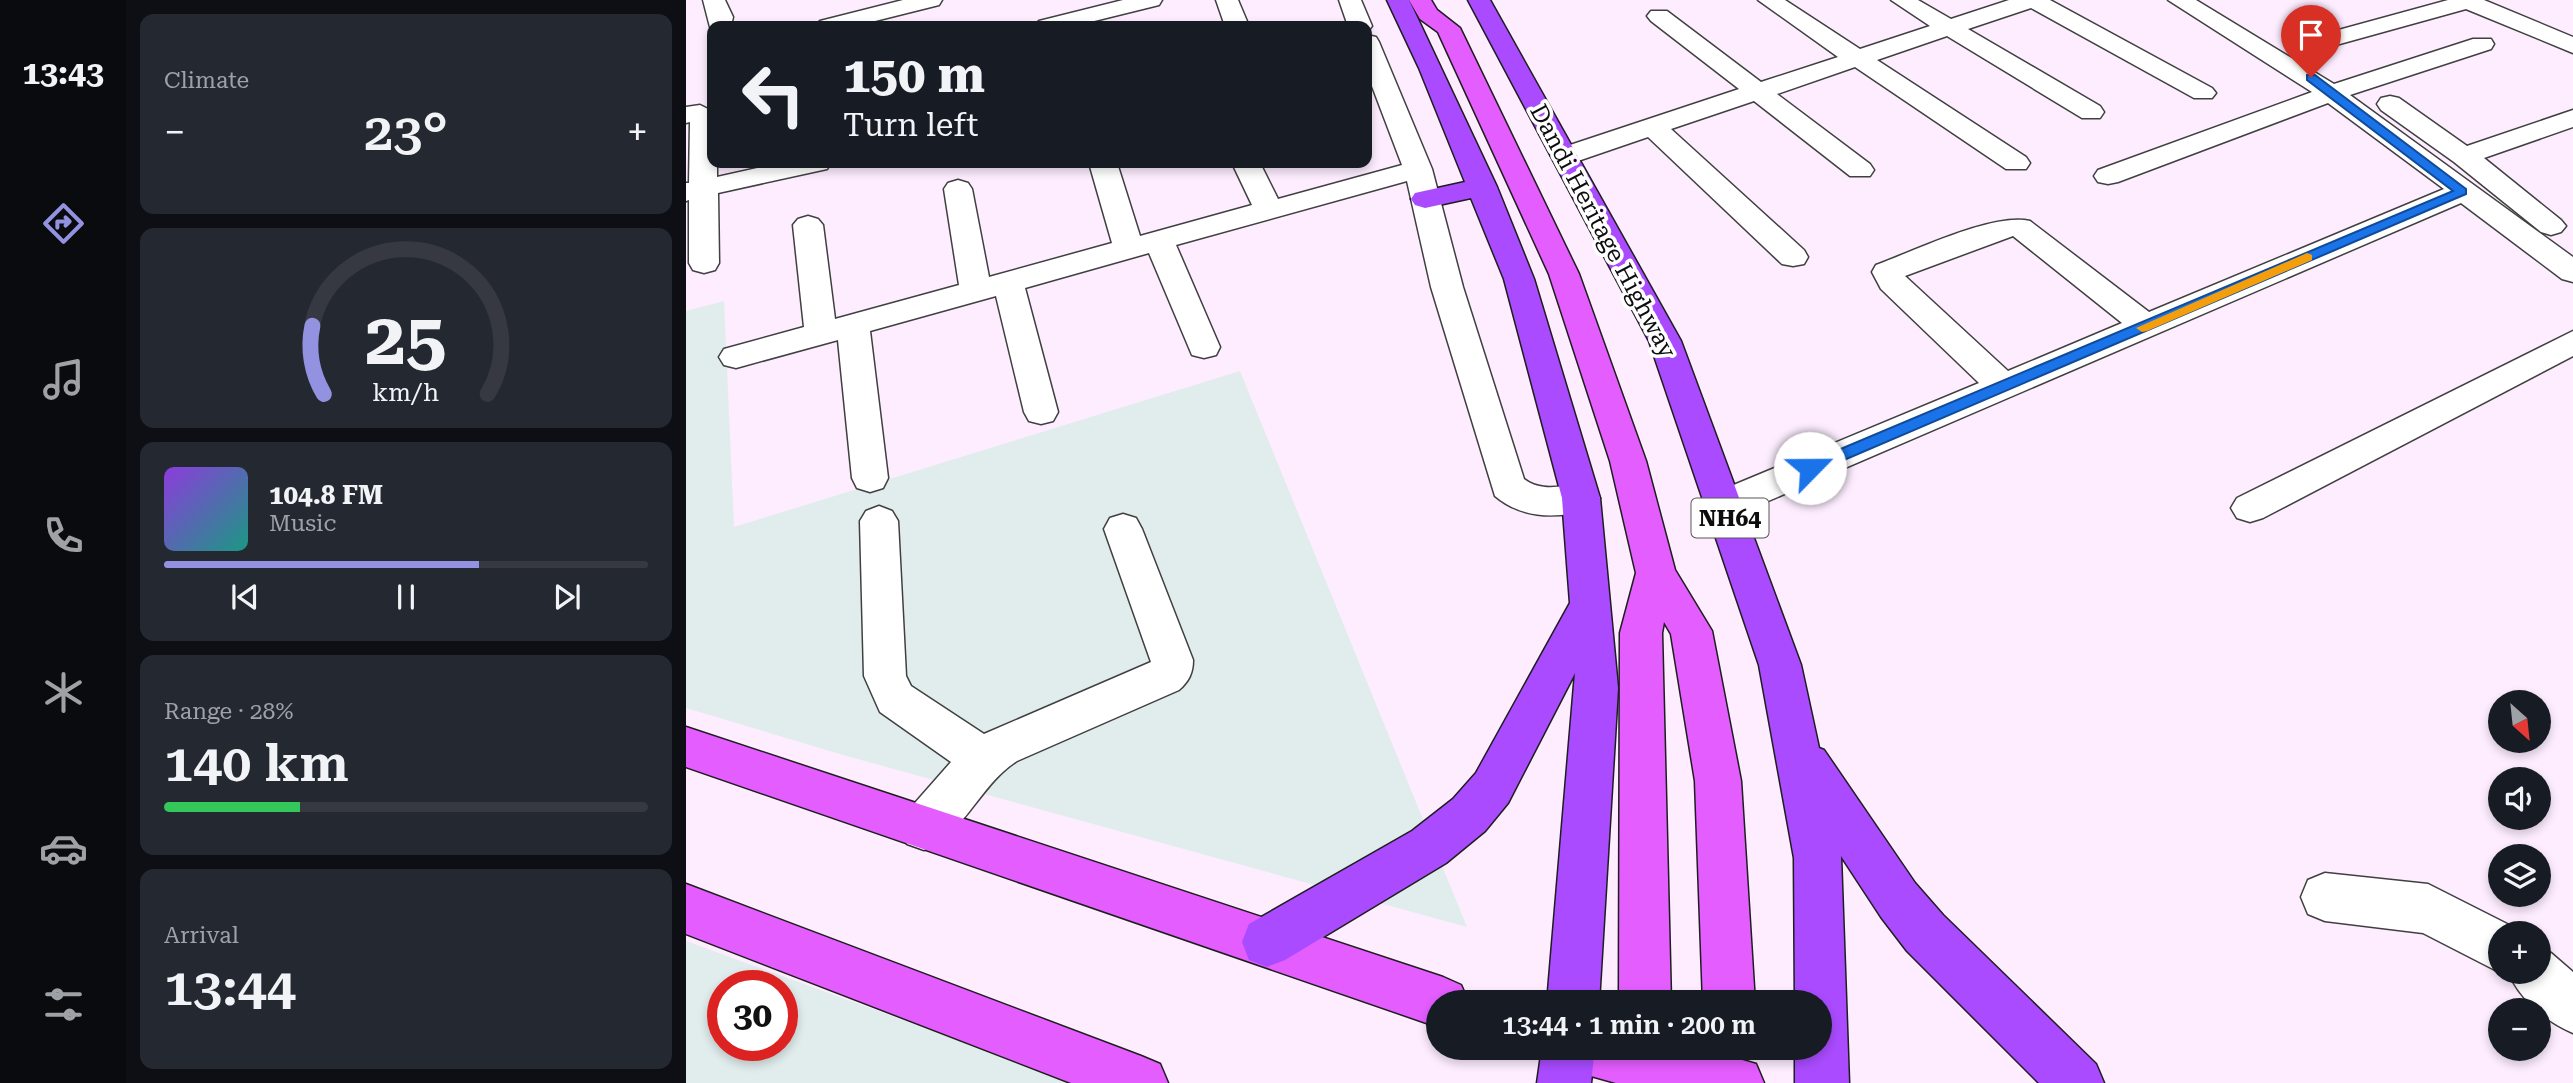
<!DOCTYPE html>
<meta charset="utf-8">
<style>
body{margin:0;font-family:"Roboto Serif",serif;background:#242831;color:#f1f3f6;height:100vh;display:flex;flex-direction:column;font-size:26px;white-space:nowrap}
*{box-sizing:border-box;margin:0}
p{font-size:23px;color:#9ea1a6}
.icon{flex:none;width:38px;height:38px;fill:none;stroke:currentColor;stroke-width:2;stroke-linecap:round;stroke-linejoin:round}
.map{position:relative;flex:1;overflow:hidden}
.drawer{display:flex;flex-direction:column;gap:14px;padding:14px;background:#0d0f14;width:560px}
.drawer>*{flex:none}
.hud{position:absolute;left:21px;top:21px;width:665px;height:147px;border-radius:14px;box-shadow:0 4px 10px #0003;background:#171b24;color:#f1f3f6;overflow:hidden}
.needle{width:46px;rotate:153deg}
.fabs{position:absolute;left:1802px;top:690px;display:grid;gap:14px}
.fabs a{display:grid;place-items:center;width:63px;height:63px;border-radius:50%;background:#171b24;box-shadow:0 4px 10px #0003;font-size:35px}
.speed{position:absolute;left:21px;top:970px;display:flex;gap:14px;font-size:35px;font-weight:700;text-align:center}
.speed>*{display:grid;place-content:center;width:91px;height:91px;border-radius:50%;background:#171b24;box-shadow:0 4px 10px #0003;line-height:1}
.speed .limit{border:10px solid #d22;background:#fff;color:#111}
.pin{position:absolute;display:grid;place-items:center;width:60px;height:60px;color:#fff;margin:-72px -30px;border-radius:50% 50% 50% 0;rotate:-45deg;box-shadow:0 0 7px #0007}
.pin .icon{rotate:45deg}
.me{position:absolute;width:77px;margin:-38px;rotate:67deg;stroke-linejoin:round;filter:drop-shadow(0 0 5px #0008)}
.turn{display:flex;align-items:center;gap:24px;height:147px;padding:0 21px;font-size:32px}
.turn .icon{width:91px;height:91px;stroke-width:2.5}
.turn b{display:block;font-size:49px;line-height:60px}
.big{font-size:52px;font-weight:600;line-height:1.1}
.drawer .card{flex:1;display:flex;flex-direction:column;justify-content:center;gap:10px;min-width:0;padding:0 24px;border-radius:14px;background:#242831}
.drawer .dial{align-items:center;gap:0}
.dial svg{height:182px;overflow:visible;fill:none;stroke:#363941;stroke-width:7;stroke-linecap:round;text-anchor:middle}
.dial text{fill:#f1f3f6;stroke:none}
.song{display:flex;align-items:center;gap:21px}
.cover{width:84px;height:84px;border-radius:10px;background:linear-gradient(135deg,hsl(270 70% 55%),hsl(170 70% 35%))}
.played{height:7px;border-radius:4px;background:linear-gradient(90deg,#9292e1 65%,#363941 65%)}
.keys{display:flex;justify-content:space-around;direction:ltr}
.heat{display:flex;justify-content:space-between;align-items:center;font-size:38px;direction:ltr}
.charge{height:10px;border-radius:5px;background:linear-gradient(90deg,#34c759 28%,#363941 0)}
.trip{position:absolute;left:740px;top:990px;width:406px;height:70px;border-radius:35px;background:#171b24;box-shadow:0 4px 10px #0003;font-weight:600;line-height:70px;text-align:center}
main{display:flex;flex:1;min-height:0}
.menu{display:flex;flex-direction:column;width:126px;justify-content:space-around;align-items:center;background:#090b0e;color:#9ea1a6}
.menu .icon{width:49px;height:49px}
.menu .on{color:#9292e1}
.menu b{font-size:32px;color:#f1f3f6}
.map>svg:first-child{display:block}
.industrial{fill:#e0edec;fill-rule:evenodd}
.lines{fill:none;stroke-linecap:round;stroke-linejoin:round}
.minor-casing{stroke:#404040;stroke-width:3}
.major-casing{stroke:#1e1e1e;stroke-width:3}
.highway-casing{stroke:#1e1e1e;stroke-width:3}
.minor{fill:#fff;fill-rule:evenodd}
.major{fill:#e35dff;fill-rule:evenodd}
.highway{fill:#aa4bff;fill-rule:evenodd}
.route{fill:#1a73e8;stroke:#114b97;stroke-width:2}
.slow{fill:#f59e0b}
.labels{text-anchor:middle;dominant-baseline:central;stroke-width:7;stroke-linejoin:round;paint-order:stroke}
.shield{fill:#fff;stroke:#565656;stroke-width:2}
.shield-label{font-size:23px;font-weight:bold;fill:#0d0d0d}
.street-label{font-size:24px;fill:#0d0d0d;stroke:#fff}
</style>
<main>
<nav class="menu">
<b>13:43</b>
<svg class="icon on" aria-label="directions" viewBox="0 0 24 24"><path d="M12 3l9 9-9 9-9-9zM9 14v-3h6M13 9l2 2-2 2"/></svg>
<svg class="icon" aria-label="music" viewBox="0 0 24 24"><path d="M9 18V5l10-2v13"/><circle cx="6" cy="18" r="3"/><circle cx="16" cy="16" r="3"/></svg>
<svg class="icon" aria-label="phone" viewBox="0 0 24 24"><path d="M5 4h4l2 5-3 2q2 4 5 5l2-3 5 2v4C11 20 4 13 5 4z"/></svg>
<svg class="icon" aria-label="climate" viewBox="0 0 24 24"><path d="M12 3v18M4 7l16 10M4 17L20 7"/></svg>
<svg class="icon" aria-label="car" viewBox="0 0 24 24"><path d="M5 17H2v-5l4-1 3-4h7l3 4 3 1v5h-3M9 17h6M6 11h13"/><circle cx="7" cy="17" r="2"/><circle cx="17" cy="17" r="2"/></svg>
<svg class="icon" aria-label="filters" viewBox="0 0 24 24"><path d="M4 7h16M4 17h16"/><circle cx="9" cy="7" r="2"/><circle cx="15" cy="17" r="2"/></svg>
</nav>
<section class="drawer">
<div class="card"><p>Climate</p>
<div class="heat"><a>−</a><b class="big">23°</b><a>+</a></div>
</div>
<div class="card dial"><svg viewBox="0 0 100 80">
<path d="M14 69A42 42 0 1 1 86 69"/>
<path d="M14 69A42 42 0 0 1 9 39" stroke="#9292e1"/>
<text x="50" y="56" font-size="32" font-weight="700">25</text>
<text x="50" y="72" font-size="11">km/h</text>
</svg></div>
<div class="card">
<div class="song"><i class="cover"></i><div><b>104.8 FM</b><p>Music</p></div></div>
<div class="played"></div>
<div class="keys"><svg class="icon" aria-label="previous" viewBox="0 0 24 24"><path d="M18 5L8 12l10 7zM5 5v14"/></svg><svg class="icon" aria-label="pause" viewBox="0 0 24 24"><path d="M8 5v14M16 5v14"/></svg><svg class="icon" aria-label="next" viewBox="0 0 24 24"><path d="M6 5l10 7-10 7zM19 5v14"/></svg></div>
</div>
<div class="card"><p>Range · 28%</p><b class="big">140 km</b><div class="charge"></div></div>
<div class="card"><p>Arrival</p><b class="big">13:44</b></div>
</section>
<div class="map">
<svg width="1887" height="1083" viewBox="0 0 1887 1083">
<rect width="100%" height="100%" fill="#fdedff"/>
<g class="industrial">
<polygon points="38,301 48,527 554,371 781,927 157,755 0,708 0,311"/>
<path d="M0,941L390,1083H0ZM37,985H96V1045H37Z"/>
</g>
<g class="lines">
<g class="minor-casing">
<g id="minor">
<polygon points="17,0 39,0 47,17 45,26 26,26 25,31"/>
<polygon points="217,0 256,0 253,5 169,26 130,26 134,21"/>
<polygon points="437,0 476,0 473,5 388,26 349,26 353,21"/>
<polygon points="530,0 552,0 563,26 539,26"/>
<polygon points="653,0 675,0 686,26 682,31 681,26 662,26"/>
<polygon points="1072,0 1099,0 1174,49 1244,26 1205,0 1232,0 1265,19 1323,0 1364,0 1526,88 1530,93 1526,98 1508,98 1345,8 1282,29 1414,106 1418,112 1414,118 1396,118 1261,36 1191,60 1340,157 1344,163 1340,169 1320,169 1169,67 1091,94 1184,164 1188,170 1184,176 1164,176 1068,101 985,129 1118,250 1122,257 1118,264 1107,266 1096,264 962,137 889,162 869,162 865,156 869,150 1053,89 965,21 961,16 965,11 981,11 1075,82 1152,57"/>
<path d="M1482,0H1510L1648,84L1787,39H1805L1808,44L1805,49L1664,95L1887,257V282L1876,279L1775,203L1052,514L1039,518L1026,514L1020,504L1026,494L1293,383L1195,289L1186,272L1190,265C1228,251 1308,212 1344,221L1463,312L1758,189L1642,103L1432,182L1422,184L1412,182L1408,176L1412,170L1626,92ZM1327,236L1436,323L1322,371L1219,276Z"/>
<polygon points="1762,0 1798,0 1887,37 1887,53 1780,9 1614,55 1605,53 1602,48 1605,43"/>
<path d="M681,35L690,37L693,42L746,169L777,287L838,479C860,496 884,480 908,488L914,498L908,508C873,519 838,520 809,496L745,287L721,181L490,245L534,347L530,355L518,358L506,355L463,253L339,288L372,412L367,421L355,424L343,421L338,412L310,296L184,331L202,478L197,488L184,492L171,488L166,478L152,340L50,368L38,365L33,357L38,349L118,327L107,225L112,219L122,216L132,219L137,225L149,319L273,285L258,189L262,183L272,180L282,183L286,189L303,277L426,243L403,163H431L454,236L566,205L546,163H574L592,199L716,165L681,73Z"/>
<polygon points="1704,96 1713,98 1781,146 1887,110 1887,127 1798,158 1875,220 1880,226 1875,232 1865,235 1855,232 1768,162 1695,110 1691,104 1695,98"/>
<polygon points="14,105 26,111 26,163 31,163 31,177 94,163 145,163 141,169 32,193 33,263 29,270 18,273 7,270 3,263 3,200 0,201 0,183 3,183 4,122 0,123 0,107"/>
<polygon points="1887,331 1887,356 1577,518 1564,522 1551,518 1545,508 1551,498"/>
<path d="M193,506L206,511L212,521L220,676L225,686L298,734L465,662L418,529L424,518L437,514L450,518L456,529L507,660C507,673 503,681 493,690L331,761C294,784 278,835 238,850L221,844L215,828L221,812L265,762L194,712L178,676L174,521L180,511Z"/>
<polygon points="1639,873 1742,884 1833,930 1834,933 1815,933 1815,971 1819,971 1815,973 1737,933 1639,921 1622,914 1615,897 1622,880"/>
<path d="M1853,948L1865,953L1887,972V1033C1859,1021 1833,999 1822,971H1853Z"/>
</g>
</g>
<g class="major-casing">
<g id="major">
<polygon points="723,0 745,0 751,10 774,28 893,274 960,461 989,570 1026,631 1055,781 1069,1003 1017,1003 1009,781 985,634 978,622 976,633 985,1003 933,1003 934,633 950,573 924,461 863,274 752,32 734,19"/>
<polygon points="0,727 757,977 775,985 783,1003 752,1003 752,1027 0,767"/>
<polygon points="0,884 455,1056 474,1064 482,1083 385,1083 0,934"/>
<polygon points="866,1048 1015,1048 1070,1064 1078,1083 930,1083 873,1067"/>
</g>
</g>
<g class="highway-casing">
<g id="highway">
<polygon points="701,0 723,0 811,187 848,279 914,498 932,688 913,1003 861,1003 889,673 822,803 799,831 760,863 599,960 581,967 563,960 556,942 563,924 726,831 767,799 790,773 884,603 876,498 818,279 785,198 739,208 729,205 725,199 729,193 779,182 733,68"/>
<polygon points="782,0 804,0 995,341 1115,665 1133,748 1138,750 1229,883 1257,915 1410,1064 1418,1083 1353,1083 1221,951 1195,917 1155,856 1163,1083 1109,1083 1109,1048 1134,1048 1134,1003 1109,1003 1108,858 1073,665 963,341"/>
<polygon points="856,1048 909,1048 905,1083 851,1083"/>
</g>
</g>
<use href="#minor" class="minor"/>
<use href="#major" class="major"/>
<use href="#highway" class="highway"/>
</g>
<polygon class="route" points="1621,75 1629,75 1780,189 1780,194 1130,472 1119,472 1119,464 1767,191 1621,80"/>
<polygon class="slow" points="1621,253 1626,255 1626,260 1461,331 1456,332 1450,328"/>
<g class="labels">
<rect class="shield" x="1005.5" y="498.5" width="77" height="39" rx="5"/>
<g class="shield-label">
<text x="1044" y="518">NH64</text>
</g>
<g class="street-label">
<text transform="translate(917 231) rotate(62)">Dandi Heritage Highway</text>
</g>
</g>
</svg>
<div class="fabs">
<a><svg class="needle" viewBox="-14 -14 28 28"><path d="M0-13l5 13h-10z" fill="#e53935"/><path d="M0 13l5-13h-10z" fill="#9ea1a6"/></svg></a>
<a><svg class="icon" aria-label="sound" viewBox="0 0 24 24"><path d="M4 9h4l5-4v14l-5-4H4zM17 9q2 3 0 6"/></svg></a>
<a><svg class="icon" aria-label="layers" viewBox="0 0 24 24"><path d="M12 4l9 5-9 5-9-5zM3 14l9 5 9-5"/></svg></a>
<a>+</a>
<a>−</a>
</div>
<div class="speed"><div class="limit">30</div></div>
<div class="pin" style="left:1625px;top:77px;background:#d93025"><svg class="icon" aria-label="arrive" viewBox="0 0 24 24"><path d="M6 21V4h12l-3 4 3 4H6"/></svg></div>
<svg class="me" style="left:1124px;top:468px" viewBox="-20 -20 40 40"><circle r="19" fill="#fff"/><path d="M0-13L10 11 0 6-10 11z" fill="#1a73e8"/></svg>
<div class="trip">13:44 · 1 min · 200 m</div>
<div class="hud">
<div class="turn"><svg class="icon" aria-label="left" viewBox="0 0 24 24"><path d="M17 20v-9H6M10 6l-5 5 5 5"/></svg><div><b>150 m</b>Turn left</div></div>
</div>
</div>
</main>
